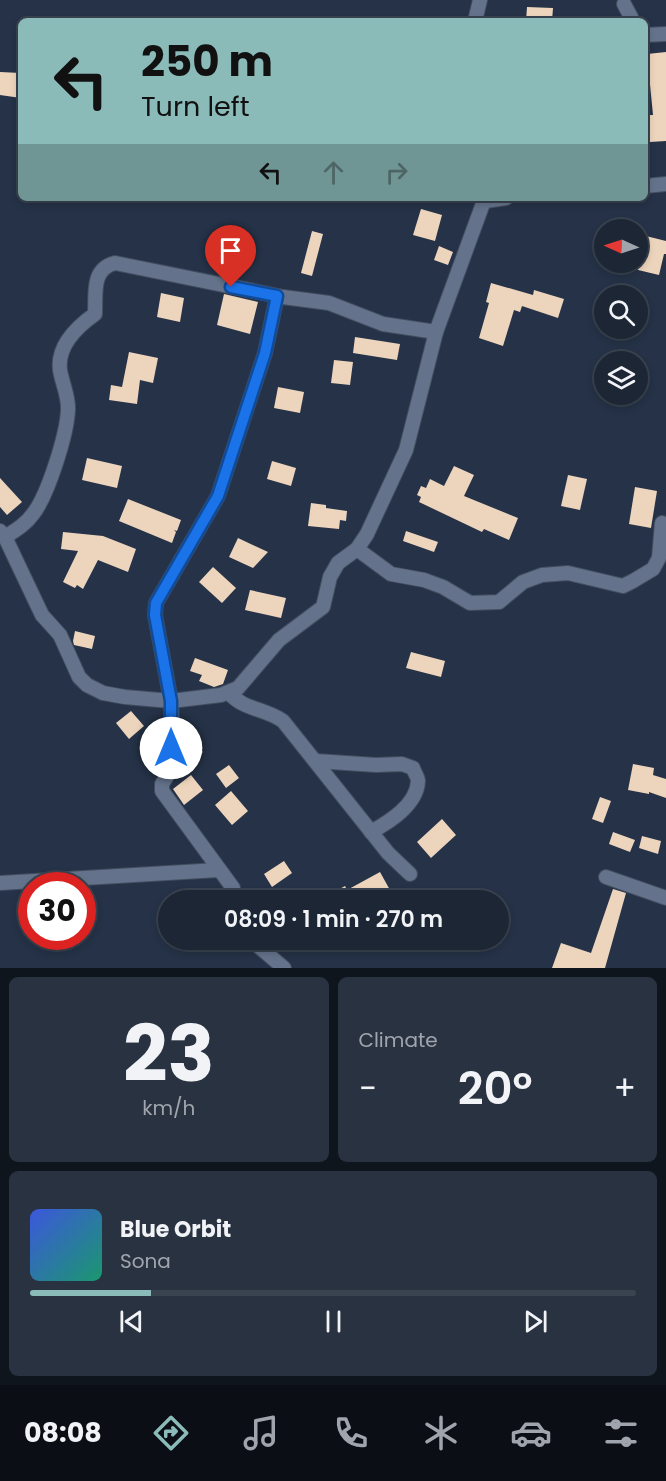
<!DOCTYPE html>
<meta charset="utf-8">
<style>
body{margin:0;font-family:Poppins,sans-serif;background:#293241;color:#f1f3f6;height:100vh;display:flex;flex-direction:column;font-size:22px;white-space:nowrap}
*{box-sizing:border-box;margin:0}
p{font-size:20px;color:#a0a5ad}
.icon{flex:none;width:33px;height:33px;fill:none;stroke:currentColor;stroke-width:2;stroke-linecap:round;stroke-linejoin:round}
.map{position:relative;height:968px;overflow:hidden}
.details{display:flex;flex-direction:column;gap:9px;padding:9px;background:#0f151d;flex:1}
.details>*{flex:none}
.guide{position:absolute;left:18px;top:18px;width:630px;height:183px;border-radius:9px;box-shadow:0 3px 9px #0003,0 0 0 2px #3a4350;background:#8bbbb9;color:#111;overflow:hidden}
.needle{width:39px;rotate:273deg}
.tools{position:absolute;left:594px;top:219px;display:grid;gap:12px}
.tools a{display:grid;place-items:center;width:54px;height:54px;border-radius:50%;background:#1c2635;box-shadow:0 3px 9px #0003,0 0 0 2px #3a4350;font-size:30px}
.speed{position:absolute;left:18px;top:872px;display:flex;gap:12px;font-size:30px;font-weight:700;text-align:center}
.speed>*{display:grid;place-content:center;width:78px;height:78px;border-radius:50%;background:#1c2635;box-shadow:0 3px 9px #0003,0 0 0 2px #3a4350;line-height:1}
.speed .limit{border:9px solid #d22;background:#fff;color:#111}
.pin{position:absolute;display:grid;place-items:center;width:51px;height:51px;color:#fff;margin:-62px -26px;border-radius:50% 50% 50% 0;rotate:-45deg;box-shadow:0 0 6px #0007}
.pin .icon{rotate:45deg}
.me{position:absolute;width:66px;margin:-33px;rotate:0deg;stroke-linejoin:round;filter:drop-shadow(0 0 4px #0008)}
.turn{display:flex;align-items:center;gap:21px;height:126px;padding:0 24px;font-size:27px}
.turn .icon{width:78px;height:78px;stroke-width:2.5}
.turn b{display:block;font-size:42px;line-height:51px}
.lanes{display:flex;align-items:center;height:57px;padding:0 24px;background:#0003;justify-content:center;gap:30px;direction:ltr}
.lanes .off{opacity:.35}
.big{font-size:45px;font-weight:600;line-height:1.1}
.details .tile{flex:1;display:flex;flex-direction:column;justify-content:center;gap:9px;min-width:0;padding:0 21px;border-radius:9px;background:#293241}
.details .dial{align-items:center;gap:0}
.dial b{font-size:78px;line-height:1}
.song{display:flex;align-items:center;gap:18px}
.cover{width:72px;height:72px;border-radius:9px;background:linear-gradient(135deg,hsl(230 70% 55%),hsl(160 70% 35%))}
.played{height:6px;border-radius:3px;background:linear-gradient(90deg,#8bbbb9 20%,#3a4350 20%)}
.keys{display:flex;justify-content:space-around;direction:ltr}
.heat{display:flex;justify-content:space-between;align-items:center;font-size:33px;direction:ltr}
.details .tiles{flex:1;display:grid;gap:9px;grid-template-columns:1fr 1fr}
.tile:last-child{grid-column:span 2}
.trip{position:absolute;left:158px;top:890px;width:351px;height:60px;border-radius:30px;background:#1c2635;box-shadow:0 3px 9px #0003,0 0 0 2px #3a4350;font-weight:600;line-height:60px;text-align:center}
.tabs{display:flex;height:96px;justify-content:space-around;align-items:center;background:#0b0f15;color:#a0a5ad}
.tabs .icon{width:42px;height:42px}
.tabs .active{color:#8bbbb9}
.tabs b{font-size:27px;color:#f1f3f6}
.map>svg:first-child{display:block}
.building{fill:#edd5bd}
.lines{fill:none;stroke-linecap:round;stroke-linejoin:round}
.minor-casing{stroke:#434e60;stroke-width:16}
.minor{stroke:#64738b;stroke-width:14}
.route-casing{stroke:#114b97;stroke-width:15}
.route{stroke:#1a73e8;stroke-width:10}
</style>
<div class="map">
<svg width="666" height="968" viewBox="0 0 666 968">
<rect width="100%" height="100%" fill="#253247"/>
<g class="building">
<polygon points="527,7 553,8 552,21 526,21"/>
<polygon points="666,52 666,141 650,142 649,115 653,115 647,54"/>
<polygon points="0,72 21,73 21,98 0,95"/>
<polygon points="421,209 442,215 435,241 413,235"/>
<polygon points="312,231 323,234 312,276 301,273"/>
<polygon points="638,234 666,241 666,254 664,254 659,275 638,270"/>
<polygon points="439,246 453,252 448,265 434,260"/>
<polygon points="491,283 533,295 534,290 564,299 558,318 522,306 520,312 514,310 503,346 479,338 489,303 486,302"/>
<polygon points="161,293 184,298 180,322 157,317"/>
<polygon points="224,294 258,302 250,334 217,325"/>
<polygon points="355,337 400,344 397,360 353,353"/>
<polygon points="129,352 158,358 153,383 140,380 137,404 109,400 111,385 122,387"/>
<polygon points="334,360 353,362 350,385 331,383"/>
<polygon points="278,387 304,392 300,413 274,408"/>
<polygon points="87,458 122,466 117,488 82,480"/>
<polygon points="272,461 296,468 291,486 267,479"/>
<polygon points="454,466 474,475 464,496 518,518 509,540 484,529 482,532 419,502 421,497 417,495 421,486 426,488 430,479 444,486"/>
<polygon points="568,475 587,479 580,510 561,506"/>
<polygon points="0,478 22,502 7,515 0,507"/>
<polygon points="635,487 657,491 651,528 629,524"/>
<polygon points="128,499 181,520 177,531 174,530 176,532 172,543 119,521"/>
<polygon points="311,503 326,505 326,508 347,511 346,521 340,520 339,529 308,526"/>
<polygon points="406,531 438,542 434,552 403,541"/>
<polygon points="63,532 103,536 136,549 128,572 98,560 83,589 77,585 75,588 63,582 78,551 61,549"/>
<polygon points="238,538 268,552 253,568 229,557"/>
<polygon points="213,567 236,588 222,603 199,582"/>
<polygon points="250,590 286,598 281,618 245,610"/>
<polygon points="75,631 95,636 92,649 74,645 73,641"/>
<polygon points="411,652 445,661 441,677 406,668"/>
<polygon points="195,658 228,670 223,684 214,687 199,681 202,675 190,671"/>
<polygon points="131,711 144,726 129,739 116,723"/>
<polygon points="190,737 203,752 185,768 180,762 181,745"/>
<polygon points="633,764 654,768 653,775 666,779 666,798 649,792 649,794 628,790"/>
<polygon points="229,765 239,778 226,788 216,774"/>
<polygon points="191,775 203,790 184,805 173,789"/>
<polygon points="231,791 248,811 232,825 215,805"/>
<polygon points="600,797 611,801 603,823 592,819"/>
<polygon points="442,819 456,835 431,858 417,842"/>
<polygon points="613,832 635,840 630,852 609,844"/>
<polygon points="642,836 661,841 658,854 639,848"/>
<polygon points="284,861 292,873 272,887 264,874"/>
<polygon points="380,872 390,890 373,900 320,900 345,886 347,890"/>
<polygon points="613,889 626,893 605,968 552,968 561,943 591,953"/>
</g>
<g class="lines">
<g class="minor-casing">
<g id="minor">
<polyline points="624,4 633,21"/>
<polyline points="475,21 480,0"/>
<polyline points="645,35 666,34"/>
<polyline points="645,186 666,184"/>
<polyline points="485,201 506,198"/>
<polyline points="0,531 5,537 42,615 60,635 79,677 87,685 103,693 125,697 171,701 221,695 238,688 279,640 323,607 330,577 338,563 357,549 367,534 406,450 436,332 485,198"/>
<path d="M5,537C16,530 26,524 33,514C48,495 67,434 68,410C69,397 62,383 60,370C57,346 78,326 95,314C96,294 91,269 115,263L283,297L329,303L383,324L436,332"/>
<polyline points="357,549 391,574 424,580 443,587 470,603 499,602 523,582 542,575 568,573 623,586 633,581 653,569 659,558 662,523"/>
<path d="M229,693C244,710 264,708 283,721L388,853L410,874"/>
<path d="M316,761L376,765L402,764L413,768C414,772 418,777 418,781C417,805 389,822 371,832"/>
<polyline points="606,877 666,898"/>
<polyline points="0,883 218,870"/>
<polyline points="235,900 233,888 162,791 162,784 171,770 172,724 171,701 155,615 156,603 218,496 265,353 277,296"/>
<polyline points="250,939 284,968"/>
</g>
</g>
<use href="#minor" class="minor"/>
</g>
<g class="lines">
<g class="route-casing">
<polyline id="route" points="171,748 171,701 155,615 156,603 218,496 265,353 277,296 231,287"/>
</g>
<use href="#route" class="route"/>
</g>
</svg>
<div class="tools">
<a><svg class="needle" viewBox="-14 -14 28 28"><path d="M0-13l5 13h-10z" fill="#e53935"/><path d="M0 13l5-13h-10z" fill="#a0a5ad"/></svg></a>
<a><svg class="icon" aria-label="search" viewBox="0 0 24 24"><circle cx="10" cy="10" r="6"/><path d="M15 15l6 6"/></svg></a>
<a><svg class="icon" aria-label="layers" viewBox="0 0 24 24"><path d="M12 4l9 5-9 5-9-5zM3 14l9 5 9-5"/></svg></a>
</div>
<div class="speed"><div class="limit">30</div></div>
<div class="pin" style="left:231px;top:287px;background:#d93025"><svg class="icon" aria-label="arrive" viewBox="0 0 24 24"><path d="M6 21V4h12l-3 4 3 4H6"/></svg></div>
<svg class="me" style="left:171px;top:748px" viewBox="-20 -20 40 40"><circle r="19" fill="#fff"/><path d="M0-13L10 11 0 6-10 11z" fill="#1a73e8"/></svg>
<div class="trip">08:09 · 1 min · 270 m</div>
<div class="guide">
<div class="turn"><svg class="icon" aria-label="left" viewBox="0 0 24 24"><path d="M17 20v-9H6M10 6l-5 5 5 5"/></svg><div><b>250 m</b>Turn left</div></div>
<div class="lanes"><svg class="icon" aria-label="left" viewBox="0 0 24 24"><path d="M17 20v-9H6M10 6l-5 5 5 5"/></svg><svg class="icon off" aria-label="ahead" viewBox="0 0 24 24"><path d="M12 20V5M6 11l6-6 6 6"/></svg><svg class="icon off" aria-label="right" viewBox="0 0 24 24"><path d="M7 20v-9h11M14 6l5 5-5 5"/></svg></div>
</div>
</div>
<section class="details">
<div class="tiles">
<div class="tile dial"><b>23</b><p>km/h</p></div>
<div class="tile"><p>Climate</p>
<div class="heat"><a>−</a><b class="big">20°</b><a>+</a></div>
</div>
<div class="tile">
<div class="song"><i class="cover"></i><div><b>Blue Orbit</b><p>Sona</p></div></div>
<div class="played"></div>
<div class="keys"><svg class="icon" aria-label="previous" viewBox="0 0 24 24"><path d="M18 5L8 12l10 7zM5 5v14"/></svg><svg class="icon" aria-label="pause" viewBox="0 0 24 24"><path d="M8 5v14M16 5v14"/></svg><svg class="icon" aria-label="next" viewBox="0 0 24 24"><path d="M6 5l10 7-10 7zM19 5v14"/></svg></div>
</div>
</div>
</section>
<nav class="tabs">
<b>08:08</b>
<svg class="icon active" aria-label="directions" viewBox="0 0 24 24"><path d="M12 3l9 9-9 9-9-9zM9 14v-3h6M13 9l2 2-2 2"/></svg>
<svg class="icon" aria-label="music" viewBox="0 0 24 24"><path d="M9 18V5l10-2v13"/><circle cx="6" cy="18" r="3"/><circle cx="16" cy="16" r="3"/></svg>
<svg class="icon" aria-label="phone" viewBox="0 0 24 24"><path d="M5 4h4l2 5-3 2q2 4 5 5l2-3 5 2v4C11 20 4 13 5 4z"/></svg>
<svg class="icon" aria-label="climate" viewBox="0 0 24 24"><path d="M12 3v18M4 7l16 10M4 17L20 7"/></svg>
<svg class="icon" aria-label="car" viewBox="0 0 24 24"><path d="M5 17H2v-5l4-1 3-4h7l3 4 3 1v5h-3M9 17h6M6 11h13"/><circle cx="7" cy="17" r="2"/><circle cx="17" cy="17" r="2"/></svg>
<svg class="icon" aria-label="filters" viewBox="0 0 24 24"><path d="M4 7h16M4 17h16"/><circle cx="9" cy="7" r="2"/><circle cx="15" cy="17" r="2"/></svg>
</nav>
